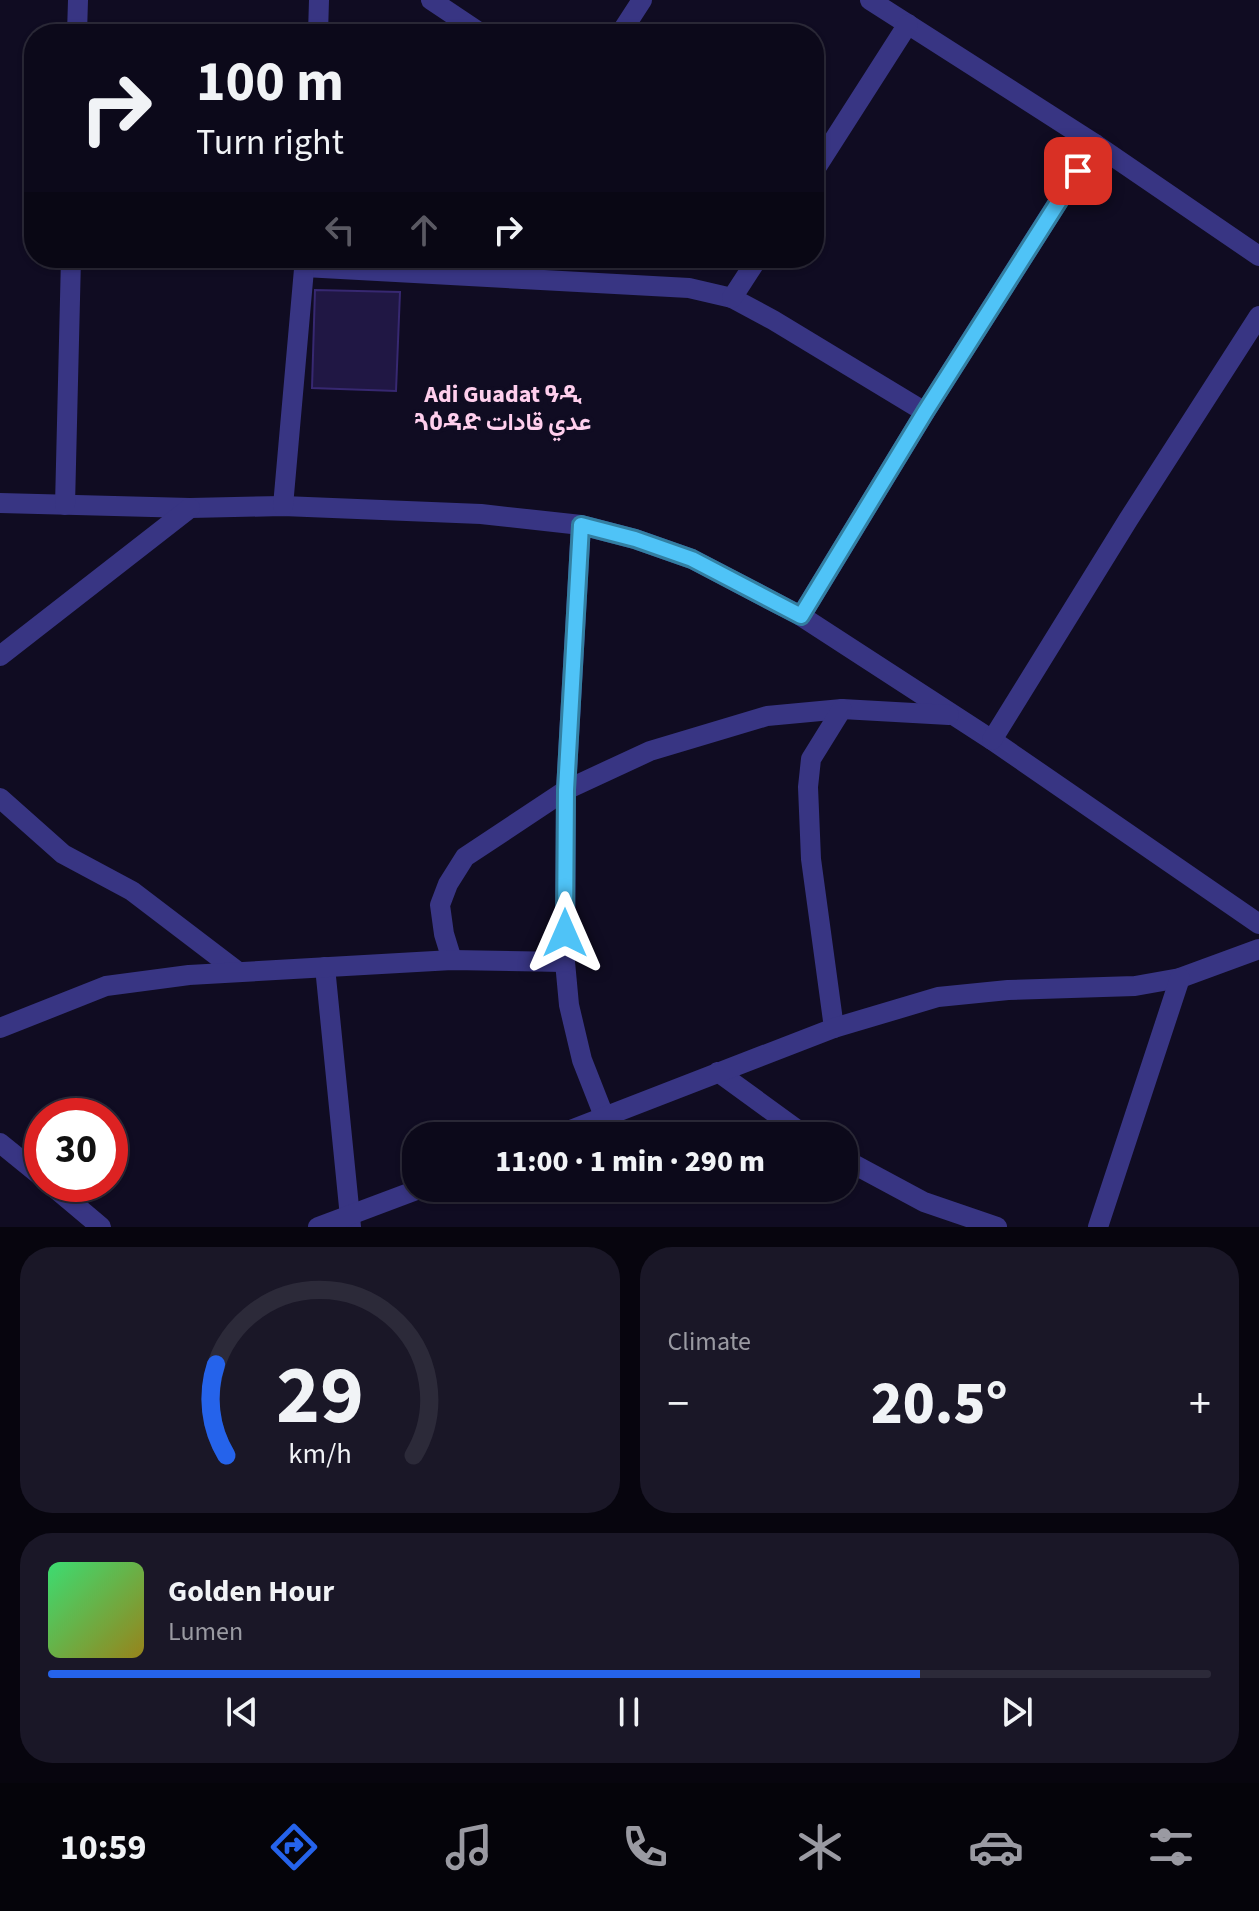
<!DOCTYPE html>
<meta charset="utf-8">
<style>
body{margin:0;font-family:"Source Sans 3",Vazirmatn,"Noto Sans Ethiopic",sans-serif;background:#1a1727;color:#f1f3f6;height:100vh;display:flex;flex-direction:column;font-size:30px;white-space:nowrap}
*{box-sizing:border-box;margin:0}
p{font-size:26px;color:#9a9aa2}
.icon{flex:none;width:44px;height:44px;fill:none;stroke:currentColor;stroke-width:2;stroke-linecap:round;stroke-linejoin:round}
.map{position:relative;height:1227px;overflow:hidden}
.drawer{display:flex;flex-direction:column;gap:20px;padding:20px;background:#07050e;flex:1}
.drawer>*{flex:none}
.hud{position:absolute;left:24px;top:24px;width:800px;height:244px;border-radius:32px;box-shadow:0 2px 6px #0004,0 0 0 2px #2c2a39;background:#0c091a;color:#f1f3f6;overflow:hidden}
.speed{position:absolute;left:24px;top:1098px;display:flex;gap:16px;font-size:40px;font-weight:700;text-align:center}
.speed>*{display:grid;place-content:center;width:104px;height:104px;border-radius:50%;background:#0c091a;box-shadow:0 2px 6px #0004,0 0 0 2px #2c2a39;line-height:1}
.speed .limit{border:12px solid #d22;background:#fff;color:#111}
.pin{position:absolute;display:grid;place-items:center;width:68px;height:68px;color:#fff;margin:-34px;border-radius:16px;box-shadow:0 4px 12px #0006}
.me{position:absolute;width:88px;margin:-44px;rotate:0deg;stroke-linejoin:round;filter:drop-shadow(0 0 6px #0008)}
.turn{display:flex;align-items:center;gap:28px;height:168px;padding:0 40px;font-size:36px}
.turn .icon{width:104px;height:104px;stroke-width:2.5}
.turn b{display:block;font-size:56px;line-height:68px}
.lanes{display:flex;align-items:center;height:76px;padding:0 40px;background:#0003;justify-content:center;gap:40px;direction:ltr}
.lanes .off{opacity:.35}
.big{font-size:60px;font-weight:800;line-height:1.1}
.drawer .widget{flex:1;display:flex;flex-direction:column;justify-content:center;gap:12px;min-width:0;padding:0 28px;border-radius:32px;background:#1a1727}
.drawer .dial{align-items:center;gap:0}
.dial svg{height:208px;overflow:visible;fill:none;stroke:#2c2a39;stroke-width:7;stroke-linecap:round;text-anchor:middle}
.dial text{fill:#f1f3f6;stroke:none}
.song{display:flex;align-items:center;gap:24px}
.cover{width:96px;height:96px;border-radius:12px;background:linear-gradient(135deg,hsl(140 70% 55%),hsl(50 70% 35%))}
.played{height:8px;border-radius:4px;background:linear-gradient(90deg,#2563eb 75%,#2c2a39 75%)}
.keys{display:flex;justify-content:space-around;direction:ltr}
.heat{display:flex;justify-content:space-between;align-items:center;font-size:44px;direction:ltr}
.drawer .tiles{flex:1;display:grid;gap:20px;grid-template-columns:1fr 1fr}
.widget:last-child{grid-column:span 2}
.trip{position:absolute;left:402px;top:1122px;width:456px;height:80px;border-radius:32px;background:#0c091a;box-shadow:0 2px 6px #0004,0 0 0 2px #2c2a39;font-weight:800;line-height:80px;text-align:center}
.menu{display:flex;height:128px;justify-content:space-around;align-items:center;background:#05040a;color:#9a9aa2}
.menu .icon{width:56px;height:56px}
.menu .on{color:#2563eb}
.menu b{font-size:36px;color:#f1f3f6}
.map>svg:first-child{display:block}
.building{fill:#201744;stroke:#372871;stroke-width:2}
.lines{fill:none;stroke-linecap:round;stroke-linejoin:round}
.minor{stroke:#383583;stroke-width:20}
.route-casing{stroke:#337fa1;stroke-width:20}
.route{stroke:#4fc3f7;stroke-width:14}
.labels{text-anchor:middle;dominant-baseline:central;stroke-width:8;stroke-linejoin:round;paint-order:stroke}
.quarter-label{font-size:24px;font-weight:bold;fill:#ffcfed;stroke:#100c22}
</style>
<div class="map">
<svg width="1259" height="1227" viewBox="0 0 1259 1227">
<rect width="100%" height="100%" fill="#100c22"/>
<polygon class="building" points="315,290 400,292 396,391 312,388"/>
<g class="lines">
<g class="minor">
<polyline points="431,0 482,34"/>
<polyline points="870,0 1095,144 1259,256"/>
<polyline points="77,34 78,0"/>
<polyline points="318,34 319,0"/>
<polyline points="620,34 642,0"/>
<polyline points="814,171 908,24"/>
<polyline points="304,267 689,288 732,298 773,320 925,412"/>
<polyline points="732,298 758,258"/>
<polyline points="0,503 190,508 283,506 481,514 581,525 635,539 692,559 801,616 992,740 1259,924"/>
<polyline points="65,505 71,258"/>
<polyline points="283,506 305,258"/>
<polyline points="581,525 566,790 565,962 569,1005 582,1060 604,1116"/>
<polyline points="801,616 925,412 1095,144"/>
<polyline points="0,656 190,508"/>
<polyline points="992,740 1128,520 1259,316"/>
<polyline points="0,798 63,854 132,891 237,971"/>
<polyline points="452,960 444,934 440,905 448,884 465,857 566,790 650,751 767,716 842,709 949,715"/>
<polyline points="325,967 351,1227"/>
<polyline points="0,1028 106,986 189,975 452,960 565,962"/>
<polyline points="834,1028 811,859 808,787 811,759 842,709"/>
<polyline points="718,1072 806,1136"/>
<polyline points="555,1136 834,1028 938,997 1008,990 1135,986 1180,978 1259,949"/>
<polyline points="0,1143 42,1177"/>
<polyline points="844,1159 924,1202 997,1227"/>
<polyline points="50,1184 101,1227"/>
<polyline points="318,1227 422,1188"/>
<polyline points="1098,1227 1180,978"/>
</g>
</g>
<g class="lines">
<g class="route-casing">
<polyline id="route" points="565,933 566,790 581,525 635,539 692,559 801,616 925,412 1078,171"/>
</g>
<use href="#route" class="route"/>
</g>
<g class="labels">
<g class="quarter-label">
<text x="503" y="394">Adi Guadat ዓዲ<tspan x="503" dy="28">ጓዕዳድ عدي قادات</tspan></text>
</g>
</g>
</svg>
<div class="speed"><div class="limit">30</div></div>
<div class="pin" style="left:1078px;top:171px;background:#d93025"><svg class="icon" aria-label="arrive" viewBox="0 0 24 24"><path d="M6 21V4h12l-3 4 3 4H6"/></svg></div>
<svg class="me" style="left:565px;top:933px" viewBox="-20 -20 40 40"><path d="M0-17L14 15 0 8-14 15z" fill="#4fc3f7" stroke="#fff" stroke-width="4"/></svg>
<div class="trip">11:00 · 1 min · 290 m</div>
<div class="hud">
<div class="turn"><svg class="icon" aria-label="right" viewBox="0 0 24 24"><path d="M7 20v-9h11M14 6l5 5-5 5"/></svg><div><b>100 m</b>Turn right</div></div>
<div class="lanes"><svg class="icon off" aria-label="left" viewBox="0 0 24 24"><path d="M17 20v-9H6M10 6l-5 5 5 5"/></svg><svg class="icon off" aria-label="ahead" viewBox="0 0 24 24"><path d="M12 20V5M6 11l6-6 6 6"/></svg><svg class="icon" aria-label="right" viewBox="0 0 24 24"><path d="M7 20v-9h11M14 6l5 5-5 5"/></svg></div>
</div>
</div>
<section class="drawer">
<div class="tiles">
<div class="widget dial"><svg viewBox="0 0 100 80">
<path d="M14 69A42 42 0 1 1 86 69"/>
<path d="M14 69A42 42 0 0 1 10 34" stroke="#2563eb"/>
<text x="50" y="56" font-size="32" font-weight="700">29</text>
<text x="50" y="72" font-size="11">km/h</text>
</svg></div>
<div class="widget"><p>Climate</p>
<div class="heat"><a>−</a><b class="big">20.5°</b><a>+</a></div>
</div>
<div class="widget">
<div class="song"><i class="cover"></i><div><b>Golden Hour</b><p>Lumen</p></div></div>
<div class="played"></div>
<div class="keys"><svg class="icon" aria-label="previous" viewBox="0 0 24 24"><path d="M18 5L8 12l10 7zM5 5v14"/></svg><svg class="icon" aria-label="pause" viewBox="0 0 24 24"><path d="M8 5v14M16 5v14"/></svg><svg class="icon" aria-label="next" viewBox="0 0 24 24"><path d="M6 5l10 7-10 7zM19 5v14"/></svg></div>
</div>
</div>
</section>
<nav class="menu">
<b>10:59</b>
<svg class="icon on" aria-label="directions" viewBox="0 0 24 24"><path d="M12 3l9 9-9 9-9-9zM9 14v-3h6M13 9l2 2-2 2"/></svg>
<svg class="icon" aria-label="music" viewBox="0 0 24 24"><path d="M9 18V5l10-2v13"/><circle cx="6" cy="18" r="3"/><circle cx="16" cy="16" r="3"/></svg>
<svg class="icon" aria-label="phone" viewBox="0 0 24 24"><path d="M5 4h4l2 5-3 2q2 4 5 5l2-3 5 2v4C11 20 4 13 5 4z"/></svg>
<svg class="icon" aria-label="climate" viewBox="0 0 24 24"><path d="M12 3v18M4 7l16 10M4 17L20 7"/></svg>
<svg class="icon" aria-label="car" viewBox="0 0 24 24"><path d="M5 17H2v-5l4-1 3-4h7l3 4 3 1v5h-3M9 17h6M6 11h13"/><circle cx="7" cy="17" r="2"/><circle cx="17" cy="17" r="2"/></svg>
<svg class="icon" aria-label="filters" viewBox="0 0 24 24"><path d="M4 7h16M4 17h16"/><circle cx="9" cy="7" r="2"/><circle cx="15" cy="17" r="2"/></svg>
</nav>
